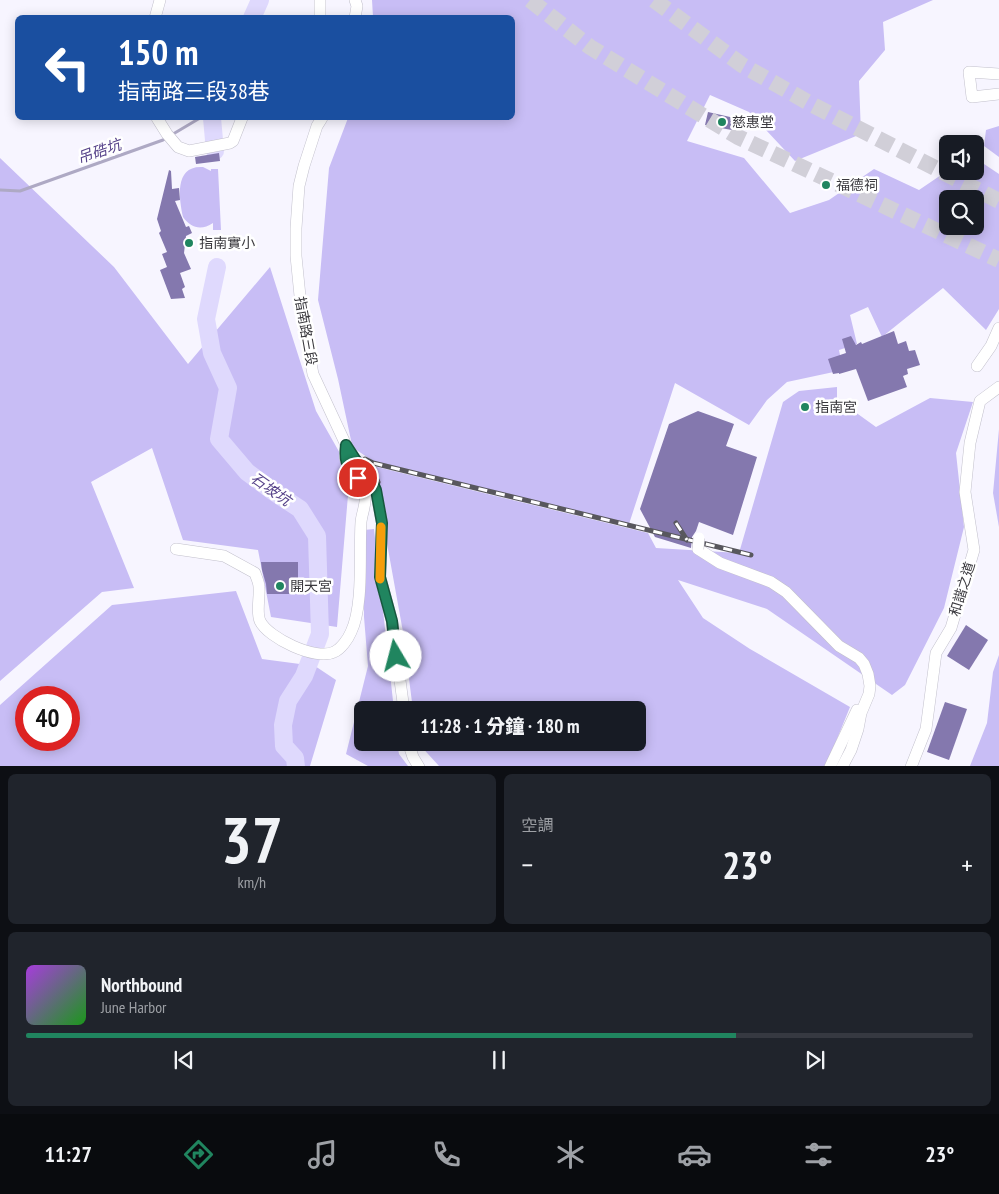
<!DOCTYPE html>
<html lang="zh-TW">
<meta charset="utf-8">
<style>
body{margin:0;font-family:"PT Sans Narrow","Noto Sans TC",sans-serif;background:#20242c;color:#f1f3f6;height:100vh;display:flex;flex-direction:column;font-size:19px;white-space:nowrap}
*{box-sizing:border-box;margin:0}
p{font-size:16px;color:#9ea1a6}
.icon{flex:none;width:28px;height:28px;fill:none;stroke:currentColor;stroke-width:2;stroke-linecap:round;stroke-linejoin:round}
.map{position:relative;height:766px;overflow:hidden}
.side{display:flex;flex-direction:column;gap:8px;padding:8px;background:#0d0f14;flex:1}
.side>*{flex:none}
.top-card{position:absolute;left:15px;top:15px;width:500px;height:105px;border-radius:8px;box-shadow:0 2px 12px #0003;background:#1a4fa0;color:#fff;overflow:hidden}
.controls{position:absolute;left:939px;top:135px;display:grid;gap:10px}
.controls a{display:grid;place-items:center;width:45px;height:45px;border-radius:8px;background:#171b24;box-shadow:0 2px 12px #0003;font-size:25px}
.speed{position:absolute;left:15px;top:686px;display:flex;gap:10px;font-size:25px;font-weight:700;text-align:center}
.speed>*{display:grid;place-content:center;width:65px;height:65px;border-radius:50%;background:#171b24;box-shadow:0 2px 12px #0003;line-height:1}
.speed .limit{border:8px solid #d22;background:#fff;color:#111}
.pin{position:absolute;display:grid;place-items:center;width:42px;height:42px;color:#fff;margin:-21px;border:2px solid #fff;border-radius:50%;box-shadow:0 1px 5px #0007}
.me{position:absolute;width:55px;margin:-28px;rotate:352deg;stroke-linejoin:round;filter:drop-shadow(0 0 4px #0008)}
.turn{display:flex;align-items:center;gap:18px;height:105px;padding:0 20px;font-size:22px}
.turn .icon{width:65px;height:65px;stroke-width:2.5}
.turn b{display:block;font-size:35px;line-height:42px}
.big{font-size:38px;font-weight:800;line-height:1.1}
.side .tile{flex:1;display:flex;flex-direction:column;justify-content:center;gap:8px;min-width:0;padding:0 18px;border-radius:8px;background:#20242c}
.side .dial{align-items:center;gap:0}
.dial b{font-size:65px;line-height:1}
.song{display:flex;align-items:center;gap:15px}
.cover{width:60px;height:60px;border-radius:8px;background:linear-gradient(135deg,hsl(280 70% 55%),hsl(120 70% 35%))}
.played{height:5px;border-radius:2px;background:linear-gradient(90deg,#20855f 75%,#363941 75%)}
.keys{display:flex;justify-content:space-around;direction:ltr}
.heat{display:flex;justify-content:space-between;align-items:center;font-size:28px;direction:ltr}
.side .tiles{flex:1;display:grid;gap:8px;grid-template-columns:1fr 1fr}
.tile:last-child{grid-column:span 2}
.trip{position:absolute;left:354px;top:701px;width:292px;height:50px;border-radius:8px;background:#171b24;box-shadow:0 2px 12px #0003;font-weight:800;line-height:50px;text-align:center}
.menu{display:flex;height:80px;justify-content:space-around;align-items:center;background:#090b0e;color:#9ea1a6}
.menu .icon{width:35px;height:35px}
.menu .selected{color:#20855f}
.menu b{font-size:22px;color:#f1f3f6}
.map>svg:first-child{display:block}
.green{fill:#c8bdf5;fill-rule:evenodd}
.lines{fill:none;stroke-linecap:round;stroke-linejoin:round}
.stream{stroke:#aea9c4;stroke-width:3}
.river{stroke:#dfd9fd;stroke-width:18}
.building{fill:#8478ae}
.highway-tunnel{stroke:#d1cfd8;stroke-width:16;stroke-dasharray:16 8;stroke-linecap:butt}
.minor-casing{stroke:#c2c0cc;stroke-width:12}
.minor{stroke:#fff;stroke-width:11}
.rail-casing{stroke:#58575d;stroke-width:5}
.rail{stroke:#fff;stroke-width:3;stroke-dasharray:9;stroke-linecap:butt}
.minor-bridge-casing{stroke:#c2c0cc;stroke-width:12;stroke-linecap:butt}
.minor-bridge{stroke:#fff;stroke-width:11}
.route-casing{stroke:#15563e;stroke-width:12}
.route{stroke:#20855f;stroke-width:9}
.slow{stroke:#f59e0b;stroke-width:9}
.poi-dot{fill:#20855f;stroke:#fff;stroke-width:2}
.labels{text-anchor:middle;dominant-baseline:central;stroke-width:5;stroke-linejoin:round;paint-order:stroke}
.poi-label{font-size:14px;fill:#3a393e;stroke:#fff;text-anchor:start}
.street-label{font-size:14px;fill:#3a393e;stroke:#fff}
.water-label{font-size:15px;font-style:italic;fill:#57438a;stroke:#fff}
</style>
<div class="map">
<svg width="999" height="767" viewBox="0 0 999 767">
<rect width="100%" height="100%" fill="#f7f5ff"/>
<g class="green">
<path d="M372,0H933L883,22L885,50L859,81L861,134L795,161L749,112L710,95L687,141L744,158L790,213L829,200L874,169L919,190L947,171H975V158L999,174V309L986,330L943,288L882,337L868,307L850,315L857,344L839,350L843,370L787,382L767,400L749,425L675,383L629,524L373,461L355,449L352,445L338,379L318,300L329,168L348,118H512V18L373,17ZM948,199H975V226H948Z"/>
<polygon points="999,126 999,157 984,146 986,130"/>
<polygon points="0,158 114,267 188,364 270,267 316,411 350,471 337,627 271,617 258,550 183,540 152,448 91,482 134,588 102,592 0,681"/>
<path d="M203,167L211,171V169H218L221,230H213V223C201,231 191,228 183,217C179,198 174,165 203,167Z"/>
<polygon points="837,387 837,399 876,427 930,398 973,402 956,453 964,527 944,608 905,685 892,695 767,609 678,580 703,618 750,649 850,707 826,766 439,766 418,743 638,742 638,710 413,710 403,632 373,466 648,533 656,548 739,553 783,402 799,391"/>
<polygon points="999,429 999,527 993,493"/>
<polygon points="374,529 394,710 362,710 362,742 397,743 399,754 408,766 368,766 346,754 368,666 364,617 364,530"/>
<path d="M236,591L262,659L315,666L336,680L310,766H0V705L112,605ZM26,698H69V740H26Z"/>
<polygon points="999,655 999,766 970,766 987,723 993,672"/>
</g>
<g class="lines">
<polyline class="stream" points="0,190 20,191 163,140 200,118"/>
<g class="river">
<polyline points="252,18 260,0"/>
<polyline points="212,118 215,151"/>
<polyline points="217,267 206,319 212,353 228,388 219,439 247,472 274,492 300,509 317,536 320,634 304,676 288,701 283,725 284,746 295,758 296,767"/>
</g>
</g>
<g class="building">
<polygon points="708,112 739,119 737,131 705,125"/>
<polygon points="219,153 220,161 196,164 195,157"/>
<polygon points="169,170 171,171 172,189 179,188 180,200 175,201 186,227 189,226 192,233 186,236 184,253 191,269 180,273 185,287 182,289 185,298 171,299 160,270 167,267 162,254 167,252 159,233 161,231 157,219"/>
<polygon points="894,331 898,344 906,341 909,351 915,350 920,365 907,369 908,374 903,376 907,387 868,401 856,369 839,374 839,373 833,374 828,359 846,353 842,339 851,336 856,345 861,342 862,344"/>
<polygon points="698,411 734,424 726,446 757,457 733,535 699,522 696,531 692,537 691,548 655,537 640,509 669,424"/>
<polygon points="261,562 298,562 298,594 267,594 266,584 262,570"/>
<polygon points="966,625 988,640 969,670 947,656"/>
<polygon points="945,702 967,709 949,760 927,752"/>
</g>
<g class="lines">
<g class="highway-tunnel">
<polyline points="530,0 590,47 738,137 999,260"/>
<polyline points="654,0 742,65 811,104 999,201"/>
</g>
<g class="minor-casing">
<g id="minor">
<polyline points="355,0 357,6 355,18"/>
<polyline points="155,18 160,0"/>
<polyline points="320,18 320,0"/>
<polyline points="999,74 969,72 972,97 999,94"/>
<polyline points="157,118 167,134 178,147 189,151 230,143 233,141 242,118"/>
<polyline points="322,118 317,126 304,166 299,186 296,228 296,256 302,316 313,374 346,445 355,459 371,479 376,491 382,523 380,577 392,621 404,710"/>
<polyline points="977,366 991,346 999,328"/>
<path d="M176,549L224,556L255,573C256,577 259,582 259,587C260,598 256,612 260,621C268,638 316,661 334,652C341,649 348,639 351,632C364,605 359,553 361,522C362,512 367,503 365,492C362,479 345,468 345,456C345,453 346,449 346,445"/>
<polyline points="698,549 720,563 771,582 786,592 839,646 859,658 864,664 868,674 870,686 869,694 861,713 858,729 851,750 842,767"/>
<polyline points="408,742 413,757 419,767"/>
<polyline points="830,767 857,710"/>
<polyline points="911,767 926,729 936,653 951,628 974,550 965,492 970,443 980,401 999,387"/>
</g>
</g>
<use href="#minor" class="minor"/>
<g class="rail-casing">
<g id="rail">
<polyline points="378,482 372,469 365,459 373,463 751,555"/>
<polyline points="676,523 687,540"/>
</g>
</g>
<use href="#rail" class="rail"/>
<g class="minor-bridge-casing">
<polyline id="minor-bridge" points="698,549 699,538"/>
</g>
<use href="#minor-bridge" class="minor-bridge"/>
</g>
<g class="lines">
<g class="route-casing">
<path id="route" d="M358,478C347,464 344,464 346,445L355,459L371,479L376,490L382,523L380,577L392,621L396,656"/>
</g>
<use href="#route" class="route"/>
<polyline class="slow" points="380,579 381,527"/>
</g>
<g class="poi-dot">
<circle cx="722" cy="122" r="5"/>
<circle cx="826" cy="185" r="5"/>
<circle cx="189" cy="243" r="5"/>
<circle cx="805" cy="407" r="5"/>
<circle cx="280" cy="586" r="5"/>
</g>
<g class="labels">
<g class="poi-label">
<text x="732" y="122">慈惠堂</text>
<text x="836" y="185">福德祠</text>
<text x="199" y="243">指南實小</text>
<text x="815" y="407">指南宮</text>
<text x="290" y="586">開天宮</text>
</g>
<g class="street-label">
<text transform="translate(306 331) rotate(80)">指南路三段</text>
<text transform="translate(962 589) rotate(-73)">和諧之道</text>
</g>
<g class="water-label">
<text transform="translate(99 151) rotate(-19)">吊硞坑</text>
<text transform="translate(271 489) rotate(35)">石坡坑</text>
</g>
</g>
</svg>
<div class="controls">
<a><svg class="icon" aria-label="sound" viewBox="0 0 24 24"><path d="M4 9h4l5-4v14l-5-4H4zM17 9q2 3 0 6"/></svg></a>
<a><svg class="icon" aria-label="search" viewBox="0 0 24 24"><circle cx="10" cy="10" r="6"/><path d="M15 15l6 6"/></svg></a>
</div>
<div class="speed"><div class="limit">40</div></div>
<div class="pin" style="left:358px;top:478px;background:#d93025"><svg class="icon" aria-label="arrive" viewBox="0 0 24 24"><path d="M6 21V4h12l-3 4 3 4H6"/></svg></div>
<svg class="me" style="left:396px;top:656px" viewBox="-20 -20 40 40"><circle r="19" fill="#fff"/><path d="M0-13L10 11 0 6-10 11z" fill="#20855f"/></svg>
<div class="trip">11:28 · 1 分鐘 · 180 m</div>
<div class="top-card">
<div class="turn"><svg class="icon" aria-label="left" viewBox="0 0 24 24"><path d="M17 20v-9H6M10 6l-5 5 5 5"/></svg><div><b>150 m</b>指南路三段38巷</div></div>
</div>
</div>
<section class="side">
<div class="tiles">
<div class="tile dial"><b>37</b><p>km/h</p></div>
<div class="tile"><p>空調</p>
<div class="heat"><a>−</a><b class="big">23°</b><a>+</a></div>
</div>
<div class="tile">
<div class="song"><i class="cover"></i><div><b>Northbound</b><p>June Harbor</p></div></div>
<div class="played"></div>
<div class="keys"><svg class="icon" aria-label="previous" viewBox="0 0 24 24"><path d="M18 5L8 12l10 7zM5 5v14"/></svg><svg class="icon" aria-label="pause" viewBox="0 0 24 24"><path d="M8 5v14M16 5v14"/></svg><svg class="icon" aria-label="next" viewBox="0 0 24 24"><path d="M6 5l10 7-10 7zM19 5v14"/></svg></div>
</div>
</div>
</section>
<nav class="menu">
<b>11:27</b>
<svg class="icon selected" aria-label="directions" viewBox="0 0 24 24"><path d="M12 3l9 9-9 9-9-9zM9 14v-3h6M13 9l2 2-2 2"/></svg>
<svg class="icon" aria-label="music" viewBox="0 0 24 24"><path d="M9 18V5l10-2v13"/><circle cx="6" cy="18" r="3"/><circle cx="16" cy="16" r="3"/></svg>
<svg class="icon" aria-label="phone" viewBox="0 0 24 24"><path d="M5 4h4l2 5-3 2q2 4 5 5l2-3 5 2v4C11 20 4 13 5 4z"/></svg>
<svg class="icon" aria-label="climate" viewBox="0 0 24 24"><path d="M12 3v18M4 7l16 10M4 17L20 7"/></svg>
<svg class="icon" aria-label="car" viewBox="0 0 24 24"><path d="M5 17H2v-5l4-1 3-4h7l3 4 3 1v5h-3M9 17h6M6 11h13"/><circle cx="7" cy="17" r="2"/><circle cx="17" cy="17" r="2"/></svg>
<svg class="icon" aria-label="filters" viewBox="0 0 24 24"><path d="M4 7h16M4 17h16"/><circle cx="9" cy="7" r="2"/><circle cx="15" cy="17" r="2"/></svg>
<b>23°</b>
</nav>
